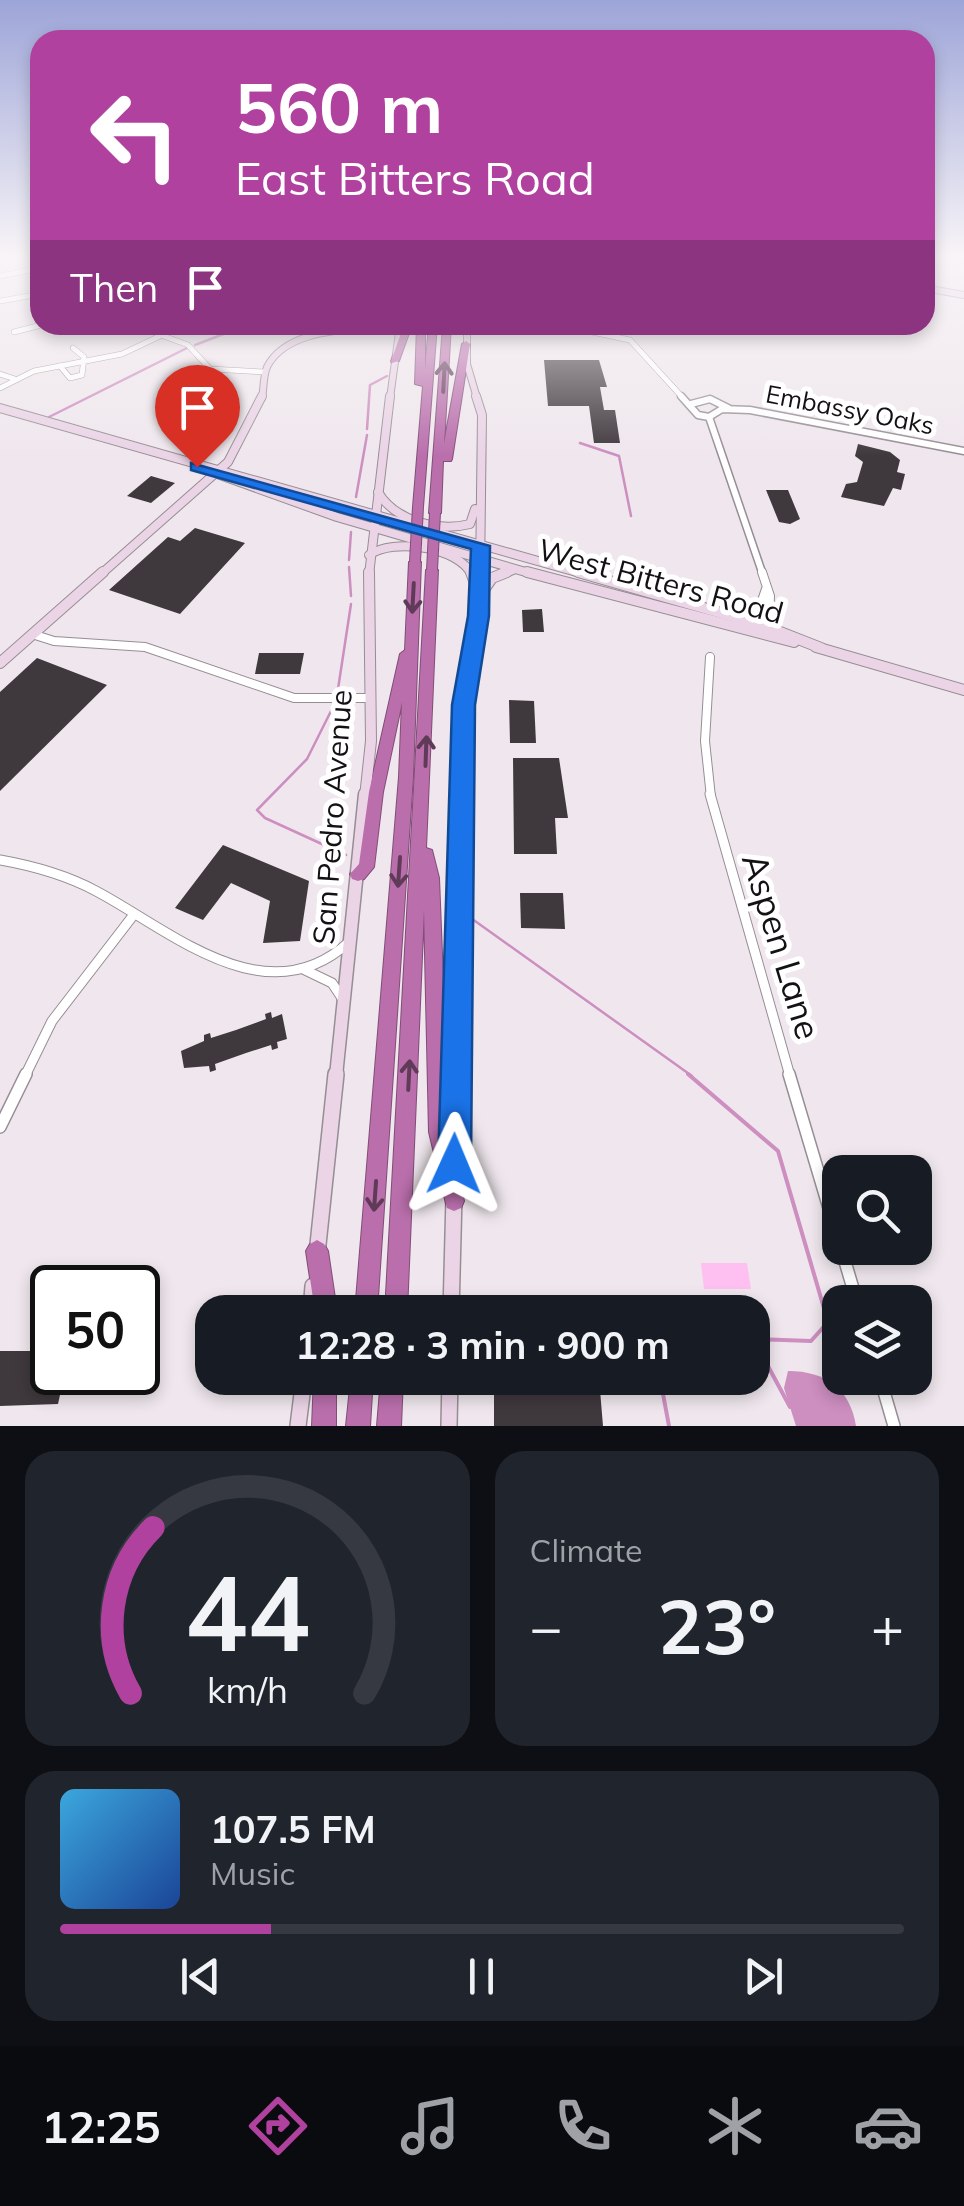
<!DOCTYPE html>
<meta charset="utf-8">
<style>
body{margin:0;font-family:Mulish,sans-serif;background:#20242c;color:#f1f3f6;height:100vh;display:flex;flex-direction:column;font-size:38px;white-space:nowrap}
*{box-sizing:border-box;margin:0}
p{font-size:32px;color:#9ea1a6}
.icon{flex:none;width:55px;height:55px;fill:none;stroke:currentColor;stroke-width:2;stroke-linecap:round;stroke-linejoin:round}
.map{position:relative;height:1426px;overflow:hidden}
.details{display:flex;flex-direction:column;gap:25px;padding:25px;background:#0d0f14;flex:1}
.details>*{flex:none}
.hud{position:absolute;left:30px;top:30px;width:905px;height:305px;border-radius:30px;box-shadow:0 5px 15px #0003;background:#b0419f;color:#fff;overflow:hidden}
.buttons{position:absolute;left:822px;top:1155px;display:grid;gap:20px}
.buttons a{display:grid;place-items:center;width:110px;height:110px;border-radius:20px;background:#171b24;box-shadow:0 5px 15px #0003;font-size:50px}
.speed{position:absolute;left:30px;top:1265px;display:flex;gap:20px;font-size:50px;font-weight:700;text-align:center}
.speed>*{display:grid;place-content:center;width:130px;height:130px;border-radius:50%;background:#171b24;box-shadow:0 5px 15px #0003;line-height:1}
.speed .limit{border:5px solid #111;border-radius:15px;background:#fff;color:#111}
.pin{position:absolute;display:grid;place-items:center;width:85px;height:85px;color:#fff;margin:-102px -42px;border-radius:50% 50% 50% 0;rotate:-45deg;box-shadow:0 0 10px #0007}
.pin .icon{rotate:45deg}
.me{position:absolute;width:110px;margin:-55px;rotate:1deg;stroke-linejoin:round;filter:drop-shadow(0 0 8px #0008)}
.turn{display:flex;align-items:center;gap:35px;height:210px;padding:0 40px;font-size:45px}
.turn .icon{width:130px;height:130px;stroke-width:2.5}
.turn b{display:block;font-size:70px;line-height:85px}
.then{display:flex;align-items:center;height:95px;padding:0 40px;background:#0003;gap:20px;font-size:38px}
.big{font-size:75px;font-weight:700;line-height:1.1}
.details .tile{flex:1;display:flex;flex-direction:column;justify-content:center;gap:15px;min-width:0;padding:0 35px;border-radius:30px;background:#20242c}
.details .dial{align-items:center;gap:0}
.dial svg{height:260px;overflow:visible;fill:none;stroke:#363941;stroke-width:7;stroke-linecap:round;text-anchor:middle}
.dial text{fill:#f1f3f6;stroke:none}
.song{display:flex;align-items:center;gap:30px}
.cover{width:120px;height:120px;border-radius:15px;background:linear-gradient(135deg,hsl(200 70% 55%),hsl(220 70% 35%))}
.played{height:10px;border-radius:5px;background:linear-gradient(90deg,#b0419f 25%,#363941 25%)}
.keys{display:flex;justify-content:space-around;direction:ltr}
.heat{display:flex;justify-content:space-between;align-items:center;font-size:55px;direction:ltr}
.details .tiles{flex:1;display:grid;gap:25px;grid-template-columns:1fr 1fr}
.tile:last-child{grid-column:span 2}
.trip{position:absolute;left:195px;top:1295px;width:575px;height:100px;border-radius:30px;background:#171b24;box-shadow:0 5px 15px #0003;font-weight:700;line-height:100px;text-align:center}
.dock{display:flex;height:160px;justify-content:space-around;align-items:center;background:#090b0e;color:#9ea1a6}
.dock .icon{width:70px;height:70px}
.dock .current{color:#b0419f}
.dock b{font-size:45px;color:#f1f3f6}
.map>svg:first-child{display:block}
.green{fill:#febff1}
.water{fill:#cd8ec0}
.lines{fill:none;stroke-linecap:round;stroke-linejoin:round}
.stream-far1{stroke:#cd8ec0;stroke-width:2.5}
.stream{stroke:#cd8ec0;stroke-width:4}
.building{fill:#3f383d}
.street-far4-casing{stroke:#968e94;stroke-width:6}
.street-far3-casing{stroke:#968e94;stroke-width:9}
.street-far2-casing{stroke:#968e94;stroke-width:10}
.street-far1-casing{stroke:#968e94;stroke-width:11}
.street-casing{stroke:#968e94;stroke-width:14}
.secondary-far4-casing{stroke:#968e94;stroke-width:8}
.secondary-far3-casing{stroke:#968e94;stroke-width:10}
.secondary-far2-casing{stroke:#968e94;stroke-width:12}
.secondary-far1-casing{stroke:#968e94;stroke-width:15}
.secondary-casing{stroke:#968e94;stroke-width:18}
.highway-casing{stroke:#804e77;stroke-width:2}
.street-far4{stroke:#fff;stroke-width:5}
.street-far3{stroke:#fff;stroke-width:6}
.street-far2{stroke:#fff;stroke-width:8}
.street-far1{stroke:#fff;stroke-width:9}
.street{stroke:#fff;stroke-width:11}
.secondary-far4{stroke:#ead4e6;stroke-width:6}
.secondary-far3{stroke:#ead4e6;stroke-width:8}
.secondary-far2{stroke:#ead4e6;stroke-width:10}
.secondary-far1{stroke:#ead4e6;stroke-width:12}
.secondary{stroke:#ead4e6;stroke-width:15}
.highway{fill:#ba6fac;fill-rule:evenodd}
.highway-bridge-casing{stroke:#804e77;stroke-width:12;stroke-linecap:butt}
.highway-bridge{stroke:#ba6fac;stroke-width:10}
.oneway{stroke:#5f3b58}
.route{fill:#1a73e8;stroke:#114b97;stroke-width:2.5}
.labels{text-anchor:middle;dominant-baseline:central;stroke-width:10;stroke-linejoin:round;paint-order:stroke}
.far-street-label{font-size:25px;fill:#141114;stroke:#fff}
.street-label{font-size:30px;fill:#141114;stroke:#fff}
.near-street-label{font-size:35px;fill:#141114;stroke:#fff}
</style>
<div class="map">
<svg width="964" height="1426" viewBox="0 0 964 1426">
<rect width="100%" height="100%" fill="#efe7ed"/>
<polygon class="green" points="701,1263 747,1263 751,1289 704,1289"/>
<path class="water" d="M788,1371C826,1371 850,1389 856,1426H796L784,1388Z"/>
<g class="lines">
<g class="stream-far1">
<polyline points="195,345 247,325"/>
<polyline points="49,417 187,348"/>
<polyline points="367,429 370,385 387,376"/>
<polyline points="580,443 619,456 631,516"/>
<polyline points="356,497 367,435"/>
<polyline points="349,560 351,532"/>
<polyline points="349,567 351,596"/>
<polyline points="338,689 351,604"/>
<polyline points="334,705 307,759 257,810 265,818 346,855"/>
<polyline points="468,916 692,1076"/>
</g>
<g class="stream">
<polyline points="688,1074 778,1151 828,1322 811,1341 752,1339"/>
<polyline points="769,1340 762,1355 790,1407"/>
<polyline points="660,1378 669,1426"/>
</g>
</g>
<g class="building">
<polygon points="544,360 599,360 607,387 600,387 604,410 615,410 620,443 594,443 589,406 548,406"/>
<polygon points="858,444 890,452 900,460 897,472 905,474 901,490 893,488 884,506 841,497 846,484 857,482 863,462 855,456"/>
<polygon points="151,476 175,483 151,503 127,496"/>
<polygon points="766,490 788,490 800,519 790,524 779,522"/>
<polygon points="195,528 245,543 180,614 109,590 168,537 180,541"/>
<polygon points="542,609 544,632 523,632 522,610"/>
<polygon points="259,653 304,653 300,674 255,674"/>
<polygon points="37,658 107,685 0,791 0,692"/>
<polygon points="509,700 534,701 536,743 510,743"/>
<polygon points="513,758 559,758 568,818 555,818 557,854 514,854"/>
<polygon points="223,845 309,881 300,941 263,943 270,901 231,883 203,920 175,908"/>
<polygon points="520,893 563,893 565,929 521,928"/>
<polygon points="271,1012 272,1018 282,1014 287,1039 277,1042 278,1048 272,1050 271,1045 246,1053 215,1064 216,1070 210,1072 209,1066 184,1068 181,1051 204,1041 204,1035 210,1033 211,1038 236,1030 266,1019 265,1014"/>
<polygon points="0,1351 52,1351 52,1372 65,1372 58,1404 0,1406"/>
<polygon points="494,1378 599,1378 603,1426 494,1426"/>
</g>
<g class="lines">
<g class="street-far4-casing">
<g id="street-far4">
<polyline points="34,257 40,258"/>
<polyline points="0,276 40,268"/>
<polyline points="0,301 40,294"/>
<polyline points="134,325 188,345 210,369 265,372"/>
<polyline points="467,327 573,328 630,340 683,398"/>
<polyline points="14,332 41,325"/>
<polyline points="60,366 70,378 82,375 84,357 73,348"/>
<polyline points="0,374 15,379"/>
<polyline points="0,388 34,371 122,354 183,325"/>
</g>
</g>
<g class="street-far3-casing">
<g id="street-far3">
<polyline points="681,396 698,415 709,417 722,409 750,410 964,451"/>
<polyline points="691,404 710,399 728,408"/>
<polyline points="709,417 763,575"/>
</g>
</g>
<g class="street-far2-casing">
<g id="street-far2">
<polyline points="760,624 756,618 766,589"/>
<polyline points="760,625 769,616 770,596 762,572"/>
<polyline points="32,634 54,641 145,647 294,698 371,698"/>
<polyline points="710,657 705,741 711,797"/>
</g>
</g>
<g class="street-far1-casing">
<g id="street-far1">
<polyline points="710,794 790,1076"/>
<path d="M0,860C34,866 66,875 96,891C170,930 266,1018 349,942"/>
<polyline points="303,969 332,983 342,998"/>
<polyline points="25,1076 52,1021 132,917"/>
</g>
</g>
<g class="street-casing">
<g id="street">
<polyline points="789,1074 840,1245"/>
<polyline points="0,1127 26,1074"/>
<polyline points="841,1248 857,1302"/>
<polyline points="880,1378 894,1426"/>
</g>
</g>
<g class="secondary-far4-casing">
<g id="secondary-far4">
<polyline points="925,288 964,295"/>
<polyline points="467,325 467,364 477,398"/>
<path d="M262,398C264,388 263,377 267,367C287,327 354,330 391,325"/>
<polyline points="390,398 400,325"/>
</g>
</g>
<g class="secondary-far3-casing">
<g id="secondary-far3">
<polyline points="476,396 482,415 480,575"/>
<polyline points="0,408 587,575"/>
<polyline points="198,467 337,517 536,575"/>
<path d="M378,492C395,521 438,532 470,524L475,509"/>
<path d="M369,555C393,538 458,546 472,575"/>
<polyline points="100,575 228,462 262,396"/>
<polyline points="369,575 390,396"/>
<polyline points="500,575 513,570"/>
</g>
</g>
<g class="secondary-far2-casing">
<g id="secondary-far2">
<polyline points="471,572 477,589"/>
<polyline points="527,572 794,642"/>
<polyline points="578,572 760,624 821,648"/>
<polyline points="481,594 492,578 507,572"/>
<polyline points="816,647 964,690"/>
<polyline points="0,663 103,572"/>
<polyline points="365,797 371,741 369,572"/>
<polyline points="462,797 464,705 481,572"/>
</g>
</g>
<g class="secondary-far1-casing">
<g id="secondary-far1">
<polyline points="336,1076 365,794"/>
<polyline points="456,1076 462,794"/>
</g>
</g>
<g class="secondary-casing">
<g id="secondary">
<polyline points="454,1170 456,1074"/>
<polyline points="317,1254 336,1074"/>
<polyline points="311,1312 313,1286"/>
<polyline points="451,1312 454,1197"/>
<polyline points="298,1426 304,1378"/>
<polyline points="449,1426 450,1378"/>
</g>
</g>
<g class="highway-casing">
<g id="highway">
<polygon points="404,325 412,325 399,361 392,363 391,361"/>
<polygon points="417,325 425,325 425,370 429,325 437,325 423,507 418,510 413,507 423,386 415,384"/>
<polygon points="443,325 451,325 444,444 462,344 466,341 470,344 452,459 451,461 443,461 441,513 435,516 429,513"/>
<polygon points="415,558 421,562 413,777 377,1312 355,1312 399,777 402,702 383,792 374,867 364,879 358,881 352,879 350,874 359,864 369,792 400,654 405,650 409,562"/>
<polygon points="432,566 438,570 426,848 432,850 439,878 449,1132 464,1201 461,1208 454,1211 447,1208 429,1132 424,909 407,1312 385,1312 426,570"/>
<polygon points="317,1240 324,1244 328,1251 337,1312 315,1312 306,1251 310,1244"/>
<polygon points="314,1378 336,1378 336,1426 312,1426"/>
<polygon points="351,1378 373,1378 370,1426 346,1426"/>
<polygon points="381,1378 403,1378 401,1426 377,1426"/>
</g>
</g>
<use href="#street-far4" class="street-far4"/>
<use href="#street-far3" class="street-far3"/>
<use href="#street-far2" class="street-far2"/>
<use href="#street-far1" class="street-far1"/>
<use href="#street" class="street"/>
<use href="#secondary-far4" class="secondary-far4"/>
<use href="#secondary-far3" class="secondary-far3"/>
<use href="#secondary-far2" class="secondary-far2"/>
<use href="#secondary-far1" class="secondary-far1"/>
<use href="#secondary" class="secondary"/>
<use href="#highway" class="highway"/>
<g class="highway-bridge-casing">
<g id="highway-bridge">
<polyline points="415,562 418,507"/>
<polyline points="432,570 435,513"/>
</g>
</g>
<use href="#highway-bridge" class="highway-bridge"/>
</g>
<defs><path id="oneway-shaft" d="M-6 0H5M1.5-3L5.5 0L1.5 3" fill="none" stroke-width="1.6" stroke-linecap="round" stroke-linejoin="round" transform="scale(2.5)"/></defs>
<g class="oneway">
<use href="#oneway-shaft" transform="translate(444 377) rotate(-87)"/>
<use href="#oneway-shaft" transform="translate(413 598) rotate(93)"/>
<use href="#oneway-shaft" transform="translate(426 751) rotate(-88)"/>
<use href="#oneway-shaft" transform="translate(399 872) rotate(94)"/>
<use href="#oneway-shaft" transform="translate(409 1075) rotate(-87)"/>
<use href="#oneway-shaft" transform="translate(375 1196) rotate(94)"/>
</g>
<linearGradient id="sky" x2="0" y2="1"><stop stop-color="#9da5d8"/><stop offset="0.56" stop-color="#f8f4f7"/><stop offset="1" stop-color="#f8f4f7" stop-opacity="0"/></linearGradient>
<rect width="964" height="456" fill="url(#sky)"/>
<polygon class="route" points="191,463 490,546 489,616 475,705 471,1164 466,1176 454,1180 443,1176 438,1164 452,705 468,616 471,549 191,470"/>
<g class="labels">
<g class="far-street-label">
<text transform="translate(850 409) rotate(11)">Embassy Oaks</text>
</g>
<g class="street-label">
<text transform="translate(661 581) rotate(15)">West Bitters Road</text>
<text transform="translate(332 817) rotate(-86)">San Pedro Avenue</text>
</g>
<g class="near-street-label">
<text transform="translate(782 946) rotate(73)">Aspen Lane</text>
</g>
</g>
</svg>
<div class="buttons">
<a><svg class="icon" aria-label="search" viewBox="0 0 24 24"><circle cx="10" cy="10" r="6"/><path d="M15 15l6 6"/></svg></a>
<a><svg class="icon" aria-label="layers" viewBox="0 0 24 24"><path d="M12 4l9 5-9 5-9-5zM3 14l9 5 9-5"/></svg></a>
</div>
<div class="speed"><div class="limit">50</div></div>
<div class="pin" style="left:197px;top:467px;background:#d93025"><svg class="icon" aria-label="arrive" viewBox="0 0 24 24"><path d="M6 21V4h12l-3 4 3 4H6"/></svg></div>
<svg class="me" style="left:454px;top:1164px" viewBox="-20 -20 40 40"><path d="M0-17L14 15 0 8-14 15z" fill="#1a73e8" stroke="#fff" stroke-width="4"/></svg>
<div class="trip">12:28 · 3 min · 900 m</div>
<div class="hud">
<div class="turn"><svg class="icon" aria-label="left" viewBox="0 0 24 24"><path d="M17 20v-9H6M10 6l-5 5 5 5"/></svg><div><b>560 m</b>East Bitters Road</div></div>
<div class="then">Then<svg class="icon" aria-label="arrive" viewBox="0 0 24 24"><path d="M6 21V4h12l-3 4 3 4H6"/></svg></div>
</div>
</div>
<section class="details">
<div class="tiles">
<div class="tile dial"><svg viewBox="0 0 100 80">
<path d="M14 69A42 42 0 1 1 86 69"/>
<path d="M14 69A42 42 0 0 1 21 18" stroke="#b0419f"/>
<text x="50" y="56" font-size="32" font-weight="700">44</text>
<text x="50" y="72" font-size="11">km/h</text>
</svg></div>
<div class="tile"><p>Climate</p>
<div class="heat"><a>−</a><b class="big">23°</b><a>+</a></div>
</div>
<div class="tile">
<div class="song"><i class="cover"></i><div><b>107.5 FM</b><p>Music</p></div></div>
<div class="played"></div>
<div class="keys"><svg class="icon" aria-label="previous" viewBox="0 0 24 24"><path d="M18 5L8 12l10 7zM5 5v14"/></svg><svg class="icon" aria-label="pause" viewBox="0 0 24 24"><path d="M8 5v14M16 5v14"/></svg><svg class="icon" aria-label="next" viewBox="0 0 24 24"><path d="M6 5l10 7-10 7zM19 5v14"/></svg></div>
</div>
</div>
</section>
<nav class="dock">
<b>12:25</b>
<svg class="icon current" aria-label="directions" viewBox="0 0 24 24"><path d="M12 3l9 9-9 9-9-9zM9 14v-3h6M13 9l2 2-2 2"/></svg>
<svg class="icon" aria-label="music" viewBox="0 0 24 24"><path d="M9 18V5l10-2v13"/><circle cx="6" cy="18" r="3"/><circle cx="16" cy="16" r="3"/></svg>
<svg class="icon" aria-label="phone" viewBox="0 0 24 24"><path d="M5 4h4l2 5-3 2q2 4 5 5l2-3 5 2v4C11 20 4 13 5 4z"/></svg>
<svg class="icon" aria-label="climate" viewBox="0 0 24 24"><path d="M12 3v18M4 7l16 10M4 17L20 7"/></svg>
<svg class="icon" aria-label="car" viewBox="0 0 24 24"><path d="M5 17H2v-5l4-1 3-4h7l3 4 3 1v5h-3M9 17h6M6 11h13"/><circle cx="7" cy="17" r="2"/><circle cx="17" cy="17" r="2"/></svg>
</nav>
